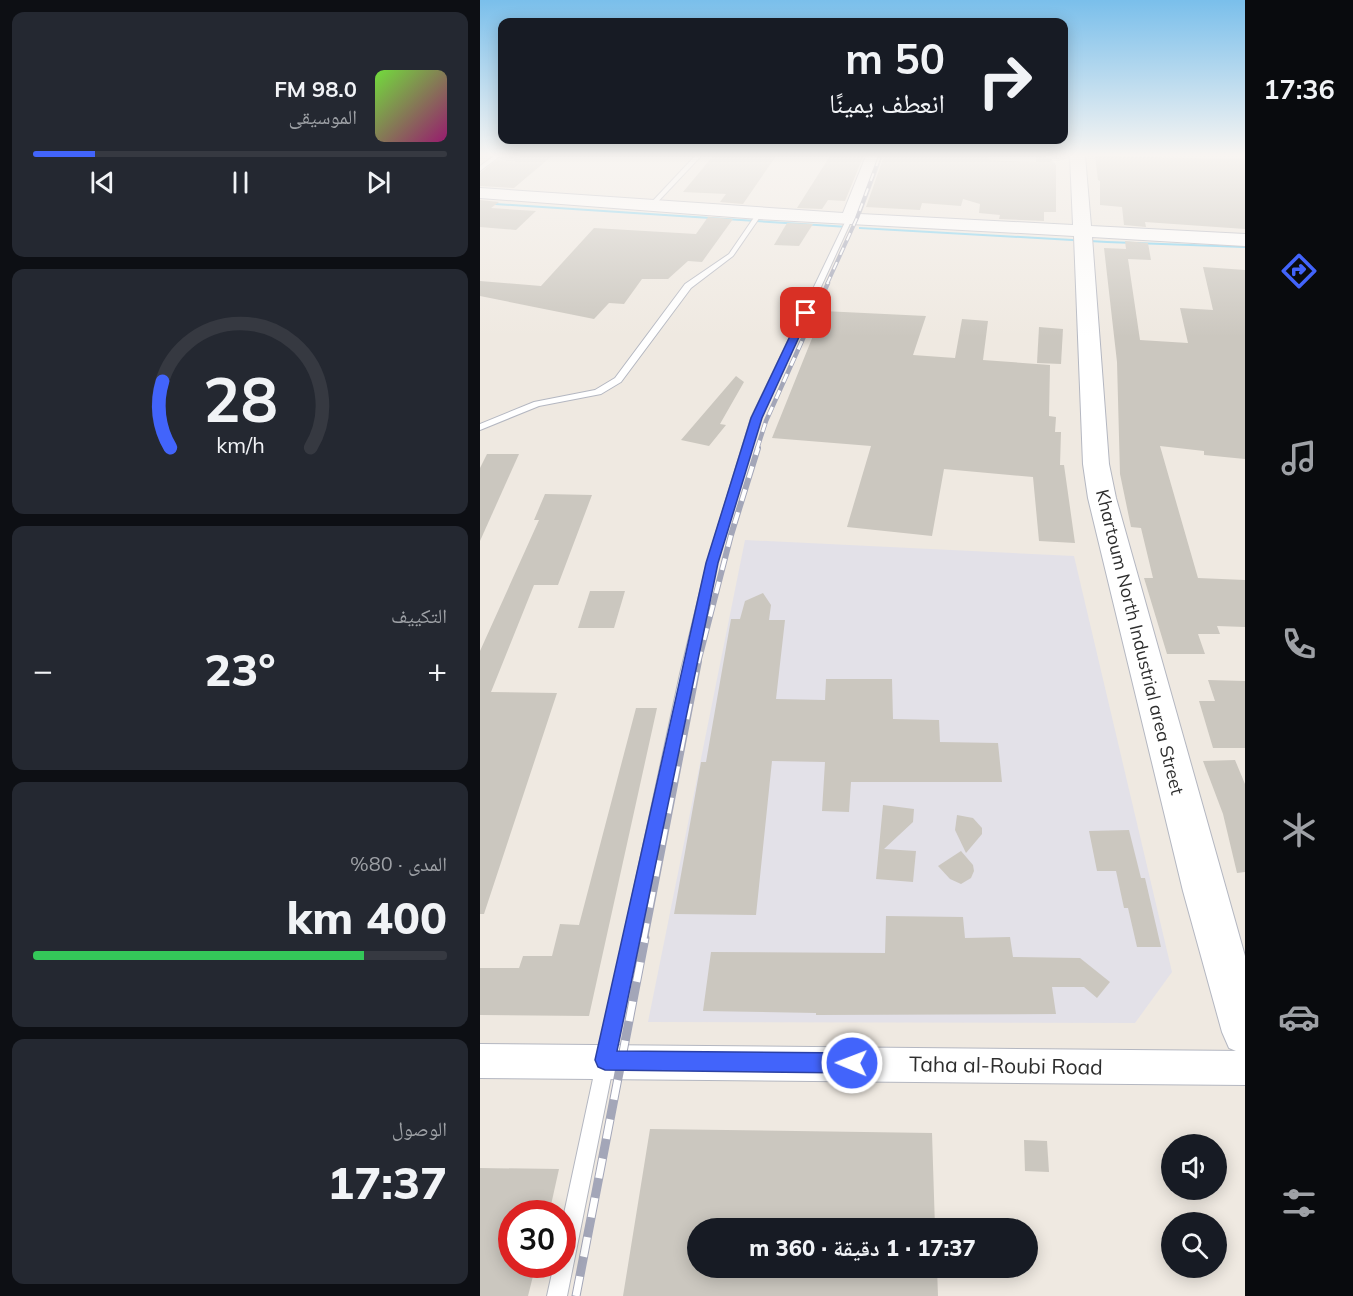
<!DOCTYPE html>
<html lang="ar">
<meta charset="utf-8">
<style>
body{margin:0;font-family:Mulish,"Noto Naskh Arabic",sans-serif;background:#242831;color:#f1f3f6;direction:rtl;height:100vh;display:flex;flex-direction:column;font-size:22px;white-space:nowrap}
*{box-sizing:border-box;margin:0}
p{font-size:20px;color:#9ea1a6}
.icon{flex:none;width:33px;height:33px;fill:none;stroke:currentColor;stroke-width:2;stroke-linecap:round;stroke-linejoin:round}
.map{position:relative;flex:1;overflow:hidden;direction:ltr}
.details{display:flex;flex-direction:column;gap:12px;padding:12px;background:#0d0f14;width:480px}
.details>*{flex:none}
.banner{position:absolute;left:18px;top:18px;width:570px;height:126px;border-radius:12px;box-shadow:0 3px 15px #0003;direction:rtl;background:#171b24;color:#f1f3f6;overflow:hidden}
.buttons{position:absolute;left:681px;top:1134px;display:grid;gap:12px}
.buttons a{display:grid;place-items:center;width:66px;height:66px;border-radius:50%;background:#171b24;box-shadow:0 3px 15px #0003;font-size:30px}
.speed{position:absolute;left:18px;top:1200px;display:flex;gap:12px;font-size:30px;font-weight:700;text-align:center}
.speed>*{display:grid;place-content:center;width:78px;height:78px;border-radius:50%;background:#171b24;box-shadow:0 3px 15px #0003;line-height:1}
.speed .limit{border:9px solid #d22;background:#fff;color:#111}
.pin{position:absolute;display:grid;place-items:center;width:51px;height:51px;color:#fff;margin:-26px;border-radius:12px;box-shadow:0 3px 9px #0006}
.me{position:absolute;width:66px;margin:-33px;rotate:271deg;stroke-linejoin:round;filter:drop-shadow(0 0 4px #0008)}
.turn{display:flex;align-items:center;gap:21px;height:126px;padding:0 24px;font-size:27px}
.turn .icon{width:78px;height:78px;stroke-width:2.5}
.turn b{display:block;font-size:42px;line-height:51px}
.big{font-size:45px;font-weight:800;line-height:1.1}
.details .tile{flex:1;display:flex;flex-direction:column;justify-content:center;gap:9px;min-width:0;padding:0 21px;border-radius:12px;background:#242831}
.details .dial{align-items:center;gap:0}
.dial svg{height:156px;overflow:visible;fill:none;stroke:#363941;stroke-width:7;stroke-linecap:round;text-anchor:middle}
.dial text{fill:#f1f3f6;stroke:none}
.song{display:flex;align-items:center;gap:18px}
.cover{width:72px;height:72px;border-radius:9px;background:linear-gradient(135deg,hsl(100 70% 55%),hsl(320 70% 35%))}
.played{height:6px;border-radius:3px;background:linear-gradient(90deg,#4264fb 15%,#363941 15%)}
.keys{display:flex;justify-content:space-around;direction:ltr}
.heat{display:flex;justify-content:space-between;align-items:center;font-size:33px;direction:ltr}
.charge{height:9px;border-radius:4px;background:linear-gradient(90deg,#34c759 80%,#363941 0)}
.trip{position:absolute;left:207px;top:1218px;width:351px;height:60px;border-radius:30px;background:#171b24;box-shadow:0 3px 15px #0003;font-weight:800;line-height:60px;text-align:center;direction:rtl}
main{display:flex;flex:1;min-height:0}
.dock{display:flex;flex-direction:column;width:108px;justify-content:space-around;align-items:center;background:#090b0e;color:#9ea1a6}
.dock .icon{width:42px;height:42px}
.dock .active{color:#4264fb}
.dock b{font-size:27px;color:#f1f3f6}
.map>svg:first-child{display:block}
.industrial{fill:#e3e1e8}
.lines{fill:none;stroke-linecap:round;stroke-linejoin:round}
.stream{fill:#75cff0;fill-rule:evenodd}
.building{fill:#cbc7bf}
.lane-casing{stroke:#b4b7c1;stroke-width:2}
.street-casing{stroke:#b4b7c1;stroke-width:2}
.secondary-casing{stroke:#b4b7c1;stroke-width:2}
.lane{fill:#fff;fill-rule:evenodd}
.street{fill:#fff;fill-rule:evenodd}
.secondary{fill:#fff;fill-rule:evenodd}
.rail-far4-casing{stroke:#a3a6b8;stroke-width:4}
.rail-far3-casing{stroke:#a3a6b8;stroke-width:4.5}
.rail-far2-casing{stroke:#a3a6b8;stroke-width:6}
.rail-far1-casing{stroke:#a3a6b8;stroke-width:8}
.rail-casing{stroke:#a3a6b8;stroke-width:9}
.rail-far4{stroke:#fff;stroke-width:2;stroke-dasharray:8;stroke-linecap:butt}
.rail-far3{stroke:#fff;stroke-width:3;stroke-dasharray:9;stroke-linecap:butt}
.rail-far2{stroke:#fff;stroke-width:4;stroke-dasharray:12;stroke-linecap:butt}
.rail-far1{stroke:#fff;stroke-width:5;stroke-dasharray:16;stroke-linecap:butt}
.rail{stroke:#fff;stroke-width:7;stroke-dasharray:20;stroke-linecap:butt}
.route{fill:#4264fb;stroke:#2b41a3;stroke-width:1.5}
.labels{text-anchor:middle;dominant-baseline:central;stroke-width:5;stroke-linejoin:round;paint-order:stroke}
.street-label{font-size:18px;fill:#2e2e2e;stroke:#fff}
.near-street-label{font-size:21px;fill:#2e2e2e;stroke:#fff}
</style>
<main>
<nav class="dock">
<b>17:36</b>
<svg class="icon active" aria-label="directions" viewBox="0 0 24 24"><path d="M12 3l9 9-9 9-9-9zM9 14v-3h6M13 9l2 2-2 2"/></svg>
<svg class="icon" aria-label="music" viewBox="0 0 24 24"><path d="M9 18V5l10-2v13"/><circle cx="6" cy="18" r="3"/><circle cx="16" cy="16" r="3"/></svg>
<svg class="icon" aria-label="phone" viewBox="0 0 24 24"><path d="M5 4h4l2 5-3 2q2 4 5 5l2-3 5 2v4C11 20 4 13 5 4z"/></svg>
<svg class="icon" aria-label="climate" viewBox="0 0 24 24"><path d="M12 3v18M4 7l16 10M4 17L20 7"/></svg>
<svg class="icon" aria-label="car" viewBox="0 0 24 24"><path d="M5 17H2v-5l4-1 3-4h7l3 4 3 1v5h-3M9 17h6M6 11h13"/><circle cx="7" cy="17" r="2"/><circle cx="17" cy="17" r="2"/></svg>
<svg class="icon" aria-label="filters" viewBox="0 0 24 24"><path d="M4 7h16M4 17h16"/><circle cx="9" cy="7" r="2"/><circle cx="15" cy="17" r="2"/></svg>
</nav>
<div class="map">
<svg width="765" height="1296" viewBox="0 0 765 1296">
<rect width="100%" height="100%" fill="#efe9e1"/>
<polygon class="industrial" points="265,540 594,556 692,972 655,1023 168,1022"/>
<g class="lines">
<g class="stream">
<polygon points="0,202 368,226 370,227 368,228 0,204"/>
<polygon points="379,227 627,241 765,246 765,248 627,243 380,229 379,229"/>
</g>
</g>
<g class="building">
<polygon points="22,156 72,156 34,188 0,186 0,173"/>
<polygon points="233,156 296,156 263,204 240,202 246,194 203,192"/>
<polygon points="350,156 383,157 365,201 348,200 342,209 317,208"/>
<polygon points="404,156 510,156 509,160 556,162 556,156 570,158 576,165 576,212 564,212 564,221 519,219 520,215 499,213 500,204 483,199 481,206 442,203 440,210 386,207"/>
<polygon points="615,156 765,159 765,229 665,222 666,227 644,225 642,207 620,205 620,181 618,180"/>
<polygon points="0,200 19,202 11,208 56,211 36,230 0,227"/>
<polygon points="228,217 253,219 222,262 208,261 188,279 162,279 144,304 129,303 114,319 0,296 0,281 61,286 114,228 216,234"/>
<polygon points="307,223 333,224 319,246 294,245"/>
<polygon points="645,241 668,243 671,260 648,259 660,340 708,343 700,308 733,310 723,267 765,270 765,459 724,455 724,451 680,446 718,578 765,580 765,627 737,626 740,634 718,634 725,654 687,654 664,578 673,578 661,528 651,527 640,474 637,362 624,248 646,249"/>
<polygon points="343,311 446,316 433,355 475,358 482,319 508,321 503,360 570,365 569,416 576,417 575,432 581,432 580,465 584,465 595,543 559,541 553,477 464,469 452,536 367,527 391,446 292,438"/>
<polygon points="559,327 583,329 581,364 557,363"/>
<polygon points="256,376 264,382 240,424 246,425 229,446 201,440"/>
<polygon points="7,454 39,454 0,541 0,468"/>
<polygon points="65,494 112,495 78,585 54,585 11,692 77,693 4,914 0,914 0,651 59,520 54,520"/>
<polygon points="110,591 145,591 134,628 98,628"/>
<polygon points="283,593 291,605 289,620 305,620 296,699 345,700 346,679 412,679 413,719 459,720 460,742 518,743 522,782 371,782 369,812 342,811 345,762 292,761 276,915 194,914 221,762 226,762 251,619 260,619 265,601"/>
<polygon points="728,680 765,681 765,748 733,748 719,701 735,701"/>
<polygon points="156,708 177,708 109,1016 0,1015 0,968 39,968 43,956 72,956 80,924 99,925"/>
<polygon points="755,760 765,784 765,872 757,873 743,814 723,761"/>
<polygon points="403,805 434,809 433,822 404,849 436,851 433,882 396,879"/>
<polygon points="477,815 493,818 502,828 502,834 486,853 475,830"/>
<polygon points="649,830 661,878 665,878 681,947 657,947 648,908 644,908 636,871 617,871 609,831"/>
<polygon points="481,851 493,865 494,871 491,878 481,884 470,879 458,866"/>
<polygon points="406,916 483,917 485,938 530,937 533,957 600,958 630,982 617,998 604,987 572,987 576,1014 336,1015 336,1013 223,1011 231,952 405,953"/>
<polygon points="170,1129 452,1133 455,1228 218,1228 218,1268 457,1268 458,1296 143,1296"/>
<polygon points="544,1140 567,1141 569,1172 545,1171"/>
<polygon points="0,1168 79,1169 69,1214 32,1214 32,1264 56,1264 48,1296 0,1296"/>
</g>
<g class="lines">
<g class="lane-casing">
<g id="lane">
<polygon points="14,156 20,156 0,171 0,166"/>
<polygon points="215,156 221,156 172,208 168,208 168,206"/>
<polygon points="277,213 282,214 253,256 211,288 141,382 121,394 59,406 0,430 0,424 54,402 115,390 135,378 205,284 249,254"/>
<polygon points="368,216 373,217 281,418 237,563 212,674 87,1296 67,1296 74,1264 82,1264 82,1223 200,674 227,563 271,418"/>
</g>
</g>
<g class="street-casing">
<polygon id="street" points="0,1044 765,1051 765,1085 0,1078"/>
</g>
<g class="secondary-casing">
<polygon id="secondary" points="386,156 402,156 380,214 593,225 590,156 605,156 611,226 765,234 765,246 612,237 629,464 636,498 765,956 765,1055 749,1048 742,1032 703,891 608,498 603,464 594,236 279,219 0,198 0,188 363,213"/>
</g>
<use href="#lane" class="lane"/>
<use href="#street" class="street"/>
<use href="#secondary" class="secondary"/>
<g class="rail-far4-casing">
<polyline id="rail-far4" points="347,284 377,218 400,156"/>
</g>
<g class="rail-far3-casing">
<polyline id="rail-far3" points="277,449 286,421 348,283"/>
</g>
<g class="rail-far2-casing">
<polyline id="rail-far2" points="218,663 251,535 278,448"/>
</g>
<g class="rail-far1-casing">
<polyline id="rail-far1" points="164,939 218,661"/>
</g>
<g class="rail-casing">
<polyline id="rail" points="96,1296 165,938"/>
</g>
<use href="#rail-far4" class="rail-far4"/>
<use href="#rail-far3" class="rail-far3"/>
<use href="#rail-far2" class="rail-far2"/>
<use href="#rail-far1" class="rail-far1"/>
<use href="#rail" class="rail"/>
</g>
<linearGradient id="sky" x2="0" y2="1"><stop stop-color="#7abfeb"/><stop offset="0.46" stop-color="#f8f5f2"/><stop offset="1" stop-color="#f8f5f2" stop-opacity="0"/></linearGradient>
<rect width="765" height="337" fill="url(#sky)"/>
<polygon class="route" points="326,310 330,313 282,418 238,563 137,1051 372,1053 379,1056 381,1063 379,1070 372,1073 125,1070 118,1067 115,1060 226,563 271,418 321,313"/>
<g class="labels">
<g class="street-label">
<text transform="translate(660 642) rotate(76)">Khartoum North Industrial area Street</text>
</g>
<g class="near-street-label">
<text transform="translate(526 1065) rotate(1)">Taha al-Roubi Road</text>
</g>
</g>
</svg>
<div class="buttons">
<a><svg class="icon" aria-label="sound" viewBox="0 0 24 24"><path d="M4 9h4l5-4v14l-5-4H4zM17 9q2 3 0 6"/></svg></a>
<a><svg class="icon" aria-label="search" viewBox="0 0 24 24"><circle cx="10" cy="10" r="6"/><path d="M15 15l6 6"/></svg></a>
</div>
<div class="speed"><div class="limit">30</div></div>
<div class="pin" style="left:326px;top:313px;background:#d93025"><svg class="icon" aria-label="arrive" viewBox="0 0 24 24"><path d="M6 21V4h12l-3 4 3 4H6"/></svg></div>
<svg class="me" style="left:372px;top:1063px" viewBox="-20 -20 40 40"><circle r="17" fill="#4264fb" stroke="#fff" stroke-width="3"/><path d="M0-11L8 9 0 5-8 9z" fill="#fff"/></svg>
<div class="trip">17:37 · 1 دقيقة · 360 m</div>
<div class="banner">
<div class="turn"><svg class="icon" aria-label="right" viewBox="0 0 24 24"><path d="M7 20v-9h11M14 6l5 5-5 5"/></svg><div><b>50 m</b>انعطف يمينًا</div></div>
</div>
</div>
<section class="details">
<div class="tile">
<div class="song"><i class="cover"></i><div><b>98.0 FM</b><p>الموسيقى</p></div></div>
<div class="played"></div>
<div class="keys"><svg class="icon" aria-label="previous" viewBox="0 0 24 24"><path d="M18 5L8 12l10 7zM5 5v14"/></svg><svg class="icon" aria-label="pause" viewBox="0 0 24 24"><path d="M8 5v14M16 5v14"/></svg><svg class="icon" aria-label="next" viewBox="0 0 24 24"><path d="M6 5l10 7-10 7zM19 5v14"/></svg></div>
</div>
<div class="tile dial"><svg viewBox="0 0 100 80">
<path d="M14 69A42 42 0 1 1 86 69"/>
<path d="M14 69A42 42 0 0 1 10 35" stroke="#4264fb"/>
<text x="50" y="56" font-size="32" font-weight="700">28</text>
<text x="50" y="72" font-size="11">km/h</text>
</svg></div>
<div class="tile"><p>التكييف</p>
<div class="heat"><a>−</a><b class="big">23°</b><a>+</a></div>
</div>
<div class="tile"><p>المدى · 80%</p><b class="big">400 km</b><div class="charge"></div></div>
<div class="tile"><p>الوصول</p><b class="big">17:37</b></div>
</section>
</main>
